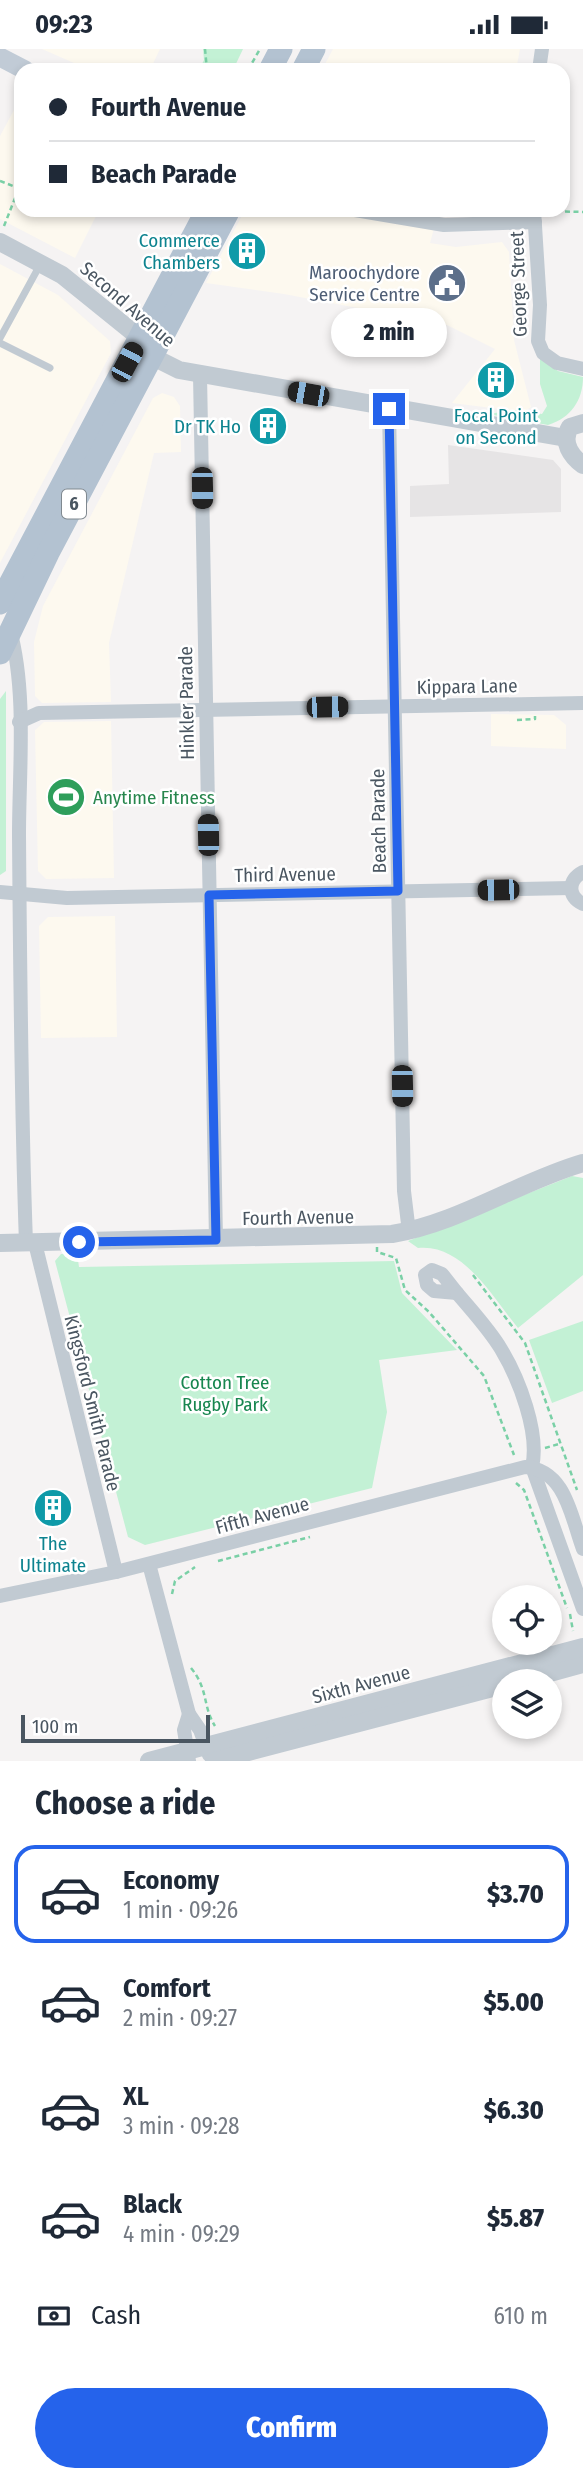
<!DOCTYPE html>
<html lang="en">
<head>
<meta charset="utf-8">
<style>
  :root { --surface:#fff; --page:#f2f2f3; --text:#1f2937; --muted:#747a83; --line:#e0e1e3; --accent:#2563eb }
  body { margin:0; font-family:"Fira Sans Condensed",sans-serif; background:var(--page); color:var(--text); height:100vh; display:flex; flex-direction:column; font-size:26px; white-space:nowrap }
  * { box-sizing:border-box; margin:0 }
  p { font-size:23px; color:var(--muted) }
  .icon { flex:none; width:38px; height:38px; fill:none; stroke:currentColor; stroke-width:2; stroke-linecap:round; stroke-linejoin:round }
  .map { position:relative; height:1712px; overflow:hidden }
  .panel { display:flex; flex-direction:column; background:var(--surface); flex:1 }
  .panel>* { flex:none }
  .banner { position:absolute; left:14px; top:14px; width:556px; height:154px; border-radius:21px; box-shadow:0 4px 10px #0003; display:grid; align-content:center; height:154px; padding:0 35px; background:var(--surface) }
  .tools { position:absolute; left:492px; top:1536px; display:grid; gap:14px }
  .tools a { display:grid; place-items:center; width:70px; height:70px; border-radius:50%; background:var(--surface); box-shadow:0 4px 10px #0003; font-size:35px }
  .scale { position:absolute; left:21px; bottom:18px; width:189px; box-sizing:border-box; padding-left:7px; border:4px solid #4a5661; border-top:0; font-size:19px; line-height:24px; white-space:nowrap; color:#4a5661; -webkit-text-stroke:5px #fff; paint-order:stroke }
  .end { position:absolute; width:32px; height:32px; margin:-16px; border:9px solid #2563eb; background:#fff; box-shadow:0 0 0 4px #fff }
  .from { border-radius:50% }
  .bubble { position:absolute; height:49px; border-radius:24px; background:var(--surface); box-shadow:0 4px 10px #0003; font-size:23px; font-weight:800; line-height:49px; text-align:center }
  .car { position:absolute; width:21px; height:42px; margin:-21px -10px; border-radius:9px; box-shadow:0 0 5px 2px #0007; background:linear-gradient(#222 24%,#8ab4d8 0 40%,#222 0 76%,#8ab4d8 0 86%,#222 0) }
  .banner b { display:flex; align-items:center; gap:24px; height:66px; font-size:26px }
  .banner b+b { border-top:2px solid var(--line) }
  .banner i { width:18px; height:18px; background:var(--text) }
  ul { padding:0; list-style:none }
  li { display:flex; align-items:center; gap:21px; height:98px; margin:0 14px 10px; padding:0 21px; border:4px solid transparent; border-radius:21px }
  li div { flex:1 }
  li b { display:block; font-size:26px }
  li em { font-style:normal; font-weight:800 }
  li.selected { border-color:var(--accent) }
  li>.icon { width:63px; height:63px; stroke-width:1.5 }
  h2 { padding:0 35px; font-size:32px; line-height:84px }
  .pay { display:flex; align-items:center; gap:18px; height:77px; padding:0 35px; font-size:26px }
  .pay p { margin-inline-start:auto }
  .button { display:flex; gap:14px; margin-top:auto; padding:14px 35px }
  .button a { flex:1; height:80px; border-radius:42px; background:var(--accent); color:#fff; font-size:28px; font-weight:800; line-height:80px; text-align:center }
  .status { display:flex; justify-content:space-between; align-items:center; height:49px; padding:0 35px; background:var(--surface); direction:ltr }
  .status svg { height:19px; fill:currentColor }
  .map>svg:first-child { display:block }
  .commercial { fill:#fdf9ef }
  .education { fill:#e6e4e5 }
  .green { fill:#c3f1d5 }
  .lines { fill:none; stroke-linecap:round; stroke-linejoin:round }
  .path { stroke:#7ad0a6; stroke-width:2.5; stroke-dasharray:5 3.5; stroke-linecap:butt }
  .service { stroke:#c1cad2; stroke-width:7 }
  .minor { stroke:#c1cad2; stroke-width:14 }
  .tertiary { stroke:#c1cad2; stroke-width:18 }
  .secondary { stroke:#c1cbd6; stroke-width:19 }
  .primary { stroke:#b3c2d1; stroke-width:23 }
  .route { stroke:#2563eb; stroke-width:9 }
  .labels { text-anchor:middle; stroke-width:5; stroke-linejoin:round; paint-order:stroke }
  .shield { fill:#fff; stroke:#808990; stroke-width:2 }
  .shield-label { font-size:18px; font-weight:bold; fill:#4a5661 }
  .culture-label { font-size:19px; fill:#0d838f; stroke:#fff; text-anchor:end }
  .service-label { font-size:19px; fill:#4e5e75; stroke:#fff; text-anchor:end }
  .street-label { font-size:19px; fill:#4a5661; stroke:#fff }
  .leisure-label { font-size:19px; fill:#27864d; stroke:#fff; text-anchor:start }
  .park-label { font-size:19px; fill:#17864f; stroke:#fff }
</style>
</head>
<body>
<div class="status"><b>09:23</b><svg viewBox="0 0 49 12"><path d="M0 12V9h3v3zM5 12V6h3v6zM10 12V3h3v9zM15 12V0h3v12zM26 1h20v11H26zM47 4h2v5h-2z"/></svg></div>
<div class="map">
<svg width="583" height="1712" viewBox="0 0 583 1712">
  <rect width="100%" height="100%" fill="#f5f3f3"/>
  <g class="commercial">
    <path d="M42 0H160L150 21H90Z"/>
    <path d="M333 0H520L516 21H322Z"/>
    <path d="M21 48V161H99L75 209 0 170V87Z"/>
    <path d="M245 161H439L430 194 456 198 502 193 509 203 514 291 531 358 524 363 452 354 495 300 447 276 284 245 206 234Z"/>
    <path d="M0 215 58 246 110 292 111 304 0 514Z"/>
    <path d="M162 344 174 348 180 357 181 403 154 404 109 594 111 653 42 654 35 647 34 593 43 557 153 349Z"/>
    <path d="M491 665 554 666 566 676V700L491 697Z"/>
    <path d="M111 672 114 829 46 830 38 822 35 681 44 673Z"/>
    <path d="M115 867 117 988 41 989 39 877 48 868Z"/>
  </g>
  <path class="education" d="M448 396 553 411 561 420V463L410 468V437L449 435Z"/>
  <g class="green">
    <path d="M203 0H243L233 21H199L204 11Z"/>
    <path d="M540 309 558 322 583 328C583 351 571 369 548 376L488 365 516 361 542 365 547 357 540 335Z"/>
    <path d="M6 642V822L0 826V650Z"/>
    <path d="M572 1127 583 1129V1226L518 1279C493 1249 463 1194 418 1199L408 1192Z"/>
    <path d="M77 1204 79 1218 394 1212 402 1244 457 1301 379 1311 387 1363 372 1439 145 1496 128 1488 55 1212 61 1205Z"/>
    <path d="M583 1272V1342L552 1354 529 1291Z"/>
  </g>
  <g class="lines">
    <g class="path">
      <path d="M205 0 207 21"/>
      <path d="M248 21 260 0"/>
      <path d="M0 132 21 140"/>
      <path d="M548 162 583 163"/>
      <path d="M4 177 21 134"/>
      <path d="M517 671 535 670V667"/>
      <path d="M377 1198V1203L396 1209 405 1241 429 1263 484 1327 514 1406"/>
      <path d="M473 1226 525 1294 577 1441"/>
      <path d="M545 1399 559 1395"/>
      <path d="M516 1434 524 1441 567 1559"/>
      <path d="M218 1512 310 1488"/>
      <path d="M172 1545 175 1532 195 1518"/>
      <path d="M570 1565 573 1582"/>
      <path d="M191 1619C209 1641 202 1656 215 1677"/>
    </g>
    <g class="service">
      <path d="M0 289 41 214"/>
      <path d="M0 294 50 319"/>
    </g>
    <g class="minor">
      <path d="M539 21 542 0"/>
      <path d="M355 161 444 176 535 173"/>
      <path d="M534 161 540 256 538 292 543 304 557 314 583 320"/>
      <path d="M200 326 216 1191"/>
      <path d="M389 360 404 1142 409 1183"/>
      <path d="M10 581C27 643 19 721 19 786 20 922 21 1058 26 1194"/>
      <path d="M19 673 39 664 583 654"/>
      <path d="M583 823C568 831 567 847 583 855"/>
      <path d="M0 843 67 849 571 839"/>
      <path d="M35 1194 116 1523"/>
      <path d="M432 1221 442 1225 457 1244 434 1242 427 1236 425 1226Z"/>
      <path d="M457 1244C472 1262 489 1280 501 1300 519 1330 540 1384 532 1418"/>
      <path d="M532 1418 583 1560"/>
      <path d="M149 1515 189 1665 200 1681 209 1706"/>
      <path d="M0 1547 116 1523 525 1418C566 1421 571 1468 583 1500"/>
      <path d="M189 1665 184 1681 189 1712"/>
    </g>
    <g class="tertiary">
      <path d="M0 193 62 226 140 289 153 308 179 321 566 389"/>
      <path d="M583 374 570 378C561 393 571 407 583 416"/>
      <path d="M0 1194 392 1185C459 1174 518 1133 583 1114"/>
      <path d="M517 1633 583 1615"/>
      <path d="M149 1712 583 1598"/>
      <path d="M214 1712 504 1636"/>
    </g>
    <path class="secondary" d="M0 8 25 21"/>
    <g class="primary">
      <path d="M270 21 281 0"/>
      <path d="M303 21 314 0"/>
      <path d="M0 554 207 161"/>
      <path d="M0 604 48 504 229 161"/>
    </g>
  </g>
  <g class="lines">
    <path class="route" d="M79 1193 216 1191 209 846 398 842 389 360"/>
  </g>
  <defs>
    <g id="building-disc" transform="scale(2.0125)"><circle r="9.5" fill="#0f9aa8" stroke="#fff"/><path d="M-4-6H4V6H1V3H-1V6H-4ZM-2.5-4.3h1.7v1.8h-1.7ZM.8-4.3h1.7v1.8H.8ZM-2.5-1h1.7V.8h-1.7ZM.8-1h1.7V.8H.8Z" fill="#fff"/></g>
    <g id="civic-disc" transform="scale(2.0125)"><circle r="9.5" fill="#5c6f8a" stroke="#fff"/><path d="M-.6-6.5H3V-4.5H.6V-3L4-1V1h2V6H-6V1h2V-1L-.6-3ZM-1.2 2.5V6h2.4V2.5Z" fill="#fff"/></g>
    <g id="stadium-disc" transform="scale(2.0125)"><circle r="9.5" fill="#2e9e5b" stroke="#fff"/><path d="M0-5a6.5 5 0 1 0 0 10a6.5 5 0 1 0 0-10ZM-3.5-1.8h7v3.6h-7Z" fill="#fff"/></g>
  </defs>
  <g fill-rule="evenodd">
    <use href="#building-disc" x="247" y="202"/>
    <use href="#civic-disc" x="447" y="234"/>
    <use href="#building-disc" x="496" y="331"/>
    <use href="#building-disc" x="268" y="377"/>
    <use href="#stadium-disc" x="66" y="748"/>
    <use href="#building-disc" x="53" y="1459"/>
  </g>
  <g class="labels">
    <rect class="shield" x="62" y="440.5" width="24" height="29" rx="5"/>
    <g class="shield-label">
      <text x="74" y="461">6</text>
    </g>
    <g class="culture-label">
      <text x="220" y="198">Commerce<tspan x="220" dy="22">Chambers</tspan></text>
      <text x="496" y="373" text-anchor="middle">Focal Point<tspan x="496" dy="22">on Second</tspan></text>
      <text x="241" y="384">Dr TK Ho</text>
      <text x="53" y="1501" text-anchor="middle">The<tspan x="53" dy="22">Ultimate</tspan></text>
    </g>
    <g class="service-label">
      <text x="420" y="230">Maroochydore<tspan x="420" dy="22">Service Centre</tspan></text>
    </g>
    <g class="street-label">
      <text transform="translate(518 235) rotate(-92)" y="7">George Street</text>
      <text transform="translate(128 255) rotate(41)" y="7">Second Avenue</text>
      <text transform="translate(467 637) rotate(-1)" y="7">Kippara Lane</text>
      <text transform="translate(186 654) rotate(-91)" y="7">Hinkler Parade</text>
      <text transform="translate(378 772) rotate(-91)" y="7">Beach Parade</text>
      <text transform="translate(285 825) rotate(-1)" y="7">Third Avenue</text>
      <text transform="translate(298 1168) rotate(-1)" y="7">Fourth Avenue</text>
      <text transform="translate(93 1354) rotate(76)" y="7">Kingsford Smith Parade</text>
      <text transform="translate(262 1466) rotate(-15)" y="7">Fifth Avenue</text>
      <text transform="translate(361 1635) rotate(-15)" y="7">Sixth Avenue</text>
    </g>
    <g class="leisure-label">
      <text x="93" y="755">Anytime Fitness</text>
    </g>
    <g class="park-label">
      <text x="225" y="1340">Cotton Tree<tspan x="225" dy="22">Rugby Park</tspan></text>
    </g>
  </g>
</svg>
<div class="tools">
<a><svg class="icon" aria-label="locate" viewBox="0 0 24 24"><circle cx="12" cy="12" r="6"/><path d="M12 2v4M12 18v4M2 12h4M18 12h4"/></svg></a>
<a><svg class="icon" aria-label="layers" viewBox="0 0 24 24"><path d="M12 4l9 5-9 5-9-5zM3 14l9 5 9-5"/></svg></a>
</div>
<div class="scale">100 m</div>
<i class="end from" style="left:79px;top:1193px"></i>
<i class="end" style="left:389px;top:360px"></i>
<div class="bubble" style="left:331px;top:259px;width:116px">2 min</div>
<i class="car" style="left:127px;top:313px;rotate:28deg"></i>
<i class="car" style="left:308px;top:345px;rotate:280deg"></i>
<i class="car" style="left:202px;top:439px;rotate:179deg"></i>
<i class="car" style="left:327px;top:658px;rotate:89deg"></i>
<i class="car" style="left:208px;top:786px;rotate:359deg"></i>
<i class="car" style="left:498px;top:841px;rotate:269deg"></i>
<i class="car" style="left:402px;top:1037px;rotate:179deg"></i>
<div class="banner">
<b><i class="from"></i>Fourth Avenue</b>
<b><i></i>Beach Parade</b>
</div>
</div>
<section class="panel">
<h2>Choose a ride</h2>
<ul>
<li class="selected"><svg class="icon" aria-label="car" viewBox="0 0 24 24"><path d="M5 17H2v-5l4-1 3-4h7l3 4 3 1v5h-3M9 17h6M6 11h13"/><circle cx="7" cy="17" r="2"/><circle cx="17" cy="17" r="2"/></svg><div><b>Economy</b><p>1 min · 09:26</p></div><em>$3.70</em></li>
<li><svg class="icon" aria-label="car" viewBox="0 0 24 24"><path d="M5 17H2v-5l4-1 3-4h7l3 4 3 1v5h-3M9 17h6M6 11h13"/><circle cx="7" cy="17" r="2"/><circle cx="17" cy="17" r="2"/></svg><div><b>Comfort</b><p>2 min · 09:27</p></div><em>$5.00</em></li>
<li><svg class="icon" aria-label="car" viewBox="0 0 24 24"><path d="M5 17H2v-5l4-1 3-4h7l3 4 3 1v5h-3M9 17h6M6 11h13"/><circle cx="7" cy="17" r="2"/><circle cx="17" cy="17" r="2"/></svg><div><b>XL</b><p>3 min · 09:28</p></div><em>$6.30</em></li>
<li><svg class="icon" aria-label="car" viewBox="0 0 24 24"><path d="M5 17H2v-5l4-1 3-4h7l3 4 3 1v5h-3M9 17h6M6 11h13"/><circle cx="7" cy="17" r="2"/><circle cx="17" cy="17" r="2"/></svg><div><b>Black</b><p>4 min · 09:29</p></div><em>$5.87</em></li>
</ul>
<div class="pay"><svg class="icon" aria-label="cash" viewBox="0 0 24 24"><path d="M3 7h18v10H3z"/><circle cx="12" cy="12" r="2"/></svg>Cash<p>610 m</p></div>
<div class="button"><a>Confirm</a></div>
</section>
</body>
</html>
